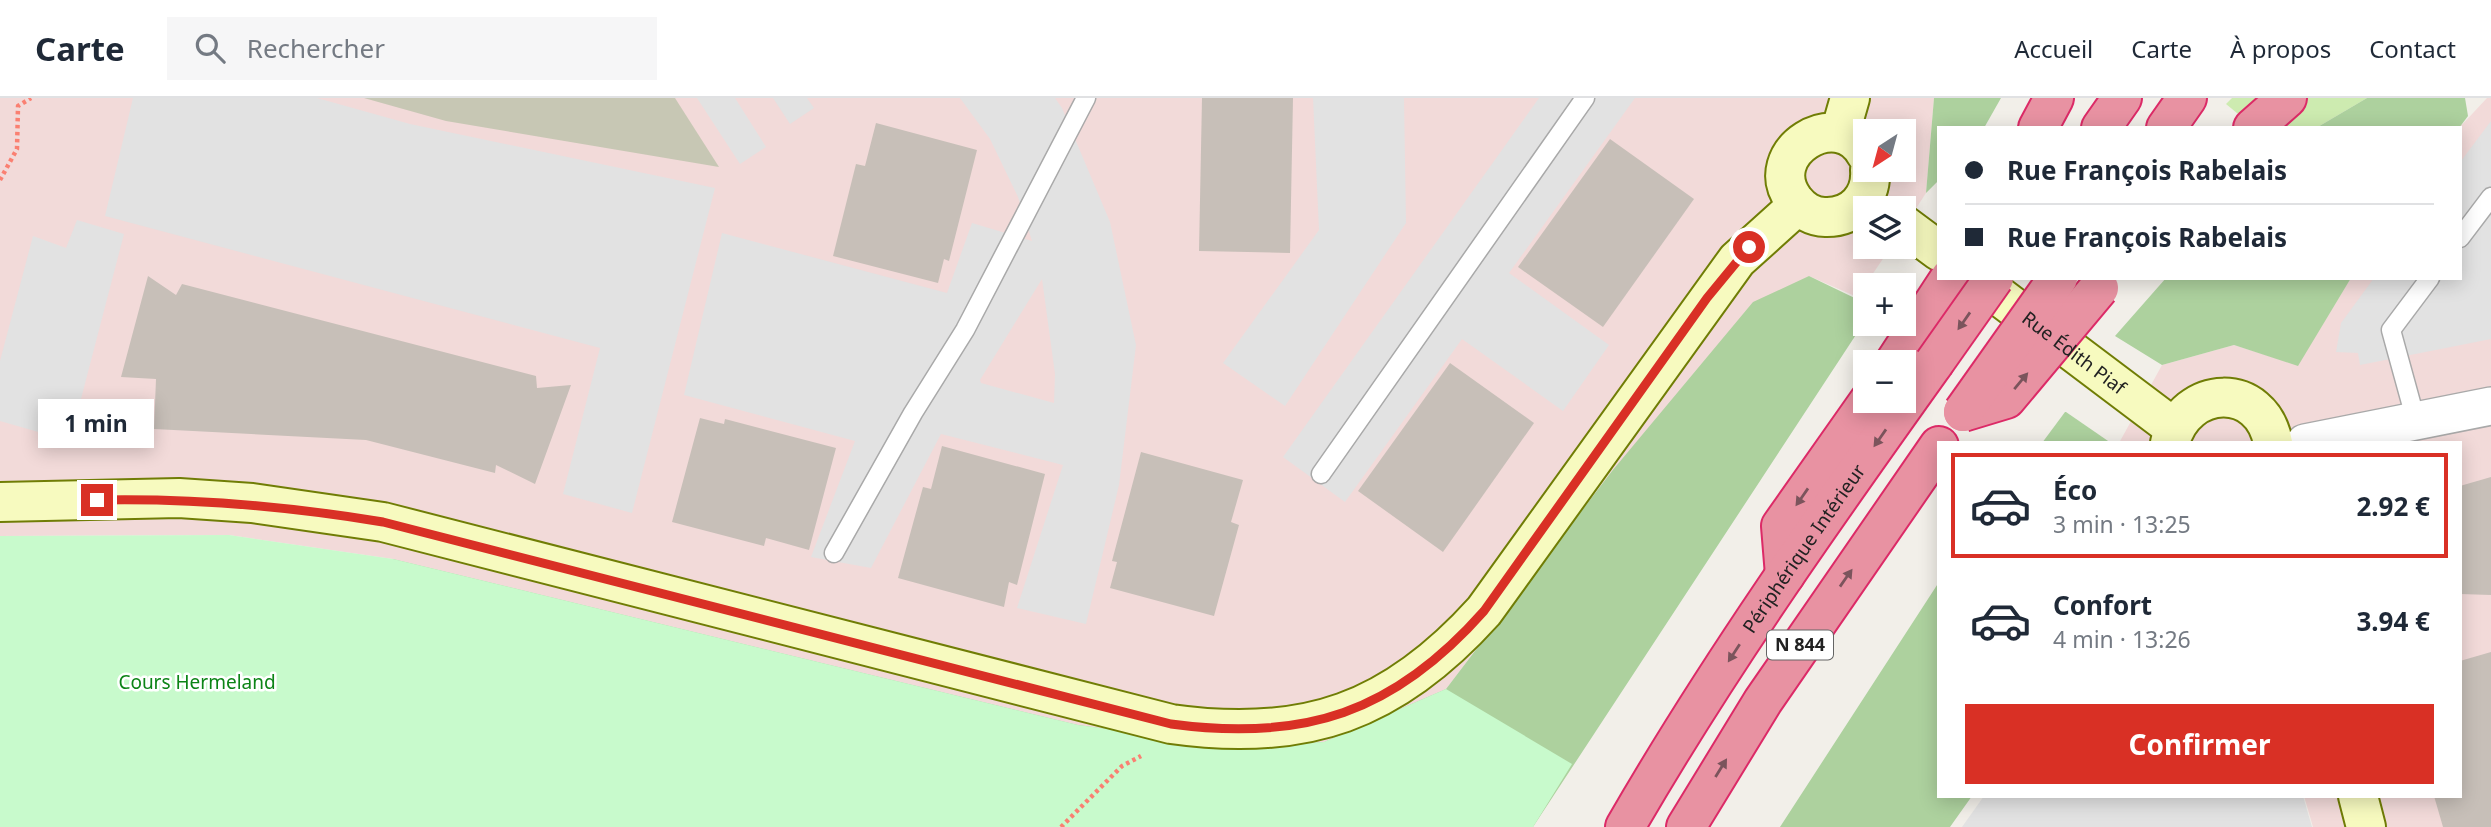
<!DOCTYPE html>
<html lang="fr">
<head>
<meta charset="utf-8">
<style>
  :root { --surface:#fff; --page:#f6f6f7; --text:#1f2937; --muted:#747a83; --line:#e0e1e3; --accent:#d93025 }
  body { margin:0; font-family:"Noto Sans",sans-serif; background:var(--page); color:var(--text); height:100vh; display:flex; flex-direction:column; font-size:26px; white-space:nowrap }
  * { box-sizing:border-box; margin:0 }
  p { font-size:23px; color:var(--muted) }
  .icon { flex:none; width:38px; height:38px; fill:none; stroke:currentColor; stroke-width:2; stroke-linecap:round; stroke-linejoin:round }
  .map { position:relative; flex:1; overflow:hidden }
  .details { position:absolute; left:1937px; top:343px; width:525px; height:357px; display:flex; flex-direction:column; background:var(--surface); border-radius:0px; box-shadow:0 4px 18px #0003 }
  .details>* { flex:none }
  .top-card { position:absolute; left:1937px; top:28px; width:525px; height:154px; border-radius:0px; box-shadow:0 4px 18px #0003; display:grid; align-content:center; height:154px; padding:0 28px; background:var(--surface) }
  .needle { width:46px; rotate:216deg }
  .buttons { position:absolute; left:1853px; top:21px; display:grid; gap:14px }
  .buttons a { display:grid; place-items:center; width:63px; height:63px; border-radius:0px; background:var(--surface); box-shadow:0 4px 18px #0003; font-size:35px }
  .end { position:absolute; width:32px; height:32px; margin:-16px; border:9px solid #d93025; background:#fff; box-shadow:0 0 0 4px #fff }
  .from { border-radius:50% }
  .bubble { position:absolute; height:49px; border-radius:0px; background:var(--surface); box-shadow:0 4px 18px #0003; font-size:23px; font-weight:700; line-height:49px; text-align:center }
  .top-card b { display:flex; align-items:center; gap:24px; height:66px; font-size:26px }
  .top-card b+b { border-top:2px solid var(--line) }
  .top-card i { width:18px; height:18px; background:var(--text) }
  ul { padding:12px 0 0; list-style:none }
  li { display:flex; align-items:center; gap:21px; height:105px; margin:0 14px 10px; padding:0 14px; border:4px solid transparent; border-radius:0px }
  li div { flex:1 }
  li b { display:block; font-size:26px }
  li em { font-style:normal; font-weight:700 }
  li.selected { border-color:var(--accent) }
  li>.icon { width:63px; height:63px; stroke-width:1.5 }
  .primary-button { display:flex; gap:14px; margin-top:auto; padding:14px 28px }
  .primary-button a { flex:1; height:80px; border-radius:0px; background:var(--accent); color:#fff; font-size:28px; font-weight:700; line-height:80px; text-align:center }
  header { display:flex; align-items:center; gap:42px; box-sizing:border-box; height:98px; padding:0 35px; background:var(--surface); border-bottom:2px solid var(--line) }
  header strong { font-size:33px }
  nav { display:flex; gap:38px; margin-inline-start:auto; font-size:24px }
  .search { width:490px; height:63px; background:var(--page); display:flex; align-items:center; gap:18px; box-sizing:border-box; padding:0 24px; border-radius:0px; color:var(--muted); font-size:26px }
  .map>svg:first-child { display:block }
  .commercial { fill:#f2dad9; fill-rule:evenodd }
  .construction { fill:#c7c7b4 }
  .grass { fill:#cdebb0 }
  .forest { fill:#add19e }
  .park { fill:#c8facc }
  .parking { fill:#e2e2e2; fill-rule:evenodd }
  .building { fill:#c7bfb8 }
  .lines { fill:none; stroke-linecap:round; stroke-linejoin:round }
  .lane-casing { stroke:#a9a9a9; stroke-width:21 }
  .street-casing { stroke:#a9a9a9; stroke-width:40 }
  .secondary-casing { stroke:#707d05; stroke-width:42 }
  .highway-casing { stroke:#dc2a67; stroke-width:42 }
  .path { stroke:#fa8072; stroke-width:4.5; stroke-dasharray:3.5 3.5; stroke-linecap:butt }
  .lane { stroke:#fff; stroke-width:18 }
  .street { stroke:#fff; stroke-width:37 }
  .secondary { stroke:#f7fabf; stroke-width:38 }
  .highway { stroke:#e892a2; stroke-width:38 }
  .highway-bridge-casing { stroke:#dc2a67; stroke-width:42; stroke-linecap:butt }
  .highway-bridge { stroke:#e892a2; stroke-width:38 }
  .oneway { fill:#7b545c }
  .route { stroke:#d93025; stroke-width:9 }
  .labels { text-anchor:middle; stroke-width:5; stroke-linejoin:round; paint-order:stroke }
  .shield { fill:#fff; stroke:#646464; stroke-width:2 }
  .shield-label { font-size:18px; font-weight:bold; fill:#222 }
  .street-label { font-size:19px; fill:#222; stroke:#fff }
  .park-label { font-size:19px; fill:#0c8416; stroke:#fff }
</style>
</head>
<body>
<header>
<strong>Carte</strong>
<div class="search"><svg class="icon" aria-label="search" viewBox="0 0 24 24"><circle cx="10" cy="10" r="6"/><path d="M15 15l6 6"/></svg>Rechercher</div>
<nav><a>Accueil</a><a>Carte</a><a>À propos</a><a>Contact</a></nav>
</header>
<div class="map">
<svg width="2491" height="729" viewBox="0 0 2491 729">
  <rect width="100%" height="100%" fill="#f2efe9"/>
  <g class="commercial">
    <path d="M0 0H1934L1926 95 1904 129V110H1866V149H1891L1857 199 1809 178 1612 373 1446 591 1324 644 1241 649 1078 627 393 461 229 437 0 438ZM1866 33H1904V72H1866Z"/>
    <path d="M2487 0H2491V729H2313L2304 698H2460V345H2119L2162 267 2234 247 2298 267 2351 180H2460L2459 30Z"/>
  </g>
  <path class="construction" d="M364 0H675L719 69 446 23Z"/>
  <path class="grass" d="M2232 0H2367L2316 30H2255L2226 6Z"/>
  <g class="forest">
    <path d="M1934 0H2001L1984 30H1939V82L1926 95Z"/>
    <path d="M2367 0H2465L2468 18 2459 30H2316Z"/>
    <path d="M1809 178 1865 205V223L1533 729H31L393 461 1078 627 1241 649 1324 644 1446 591 1612 373 1753 204Z"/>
    <path d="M2166 180H2351L2298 268 2234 247 2162 267 2115 238Z"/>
    <path d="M2065 314H2066L2111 345H2042Z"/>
    <path d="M1939 484V698H1972L1950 729H1780Z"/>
  </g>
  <path class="park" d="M229 437 393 461 1078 627 1241 649 1324 644 1446 591 1572 666 1533 729H0V438Z"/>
  <g class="parking">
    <path d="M133 0H317L410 26 715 90 632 415 563 396 600 250 105 118Z"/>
    <path d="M697 0H735L766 49 740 66Z"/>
    <path d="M773 0H807L814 10 790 26Z"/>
    <path d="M960 0H1055L1062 10 1110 124 1136 247 1119 387 1086 526 1017 510 1063 367 941 336 871 470 811 459 855 343 684 297 722 135 947 195 972 125 1032 143 1018 99 990 41ZM1042 181 1055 276 1054 305 981 285 980 282Z"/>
    <path d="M1313 0H1404L1406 125 1285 308 1223 265 1319 132Z"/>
    <path d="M1539 0H1635L1509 175 1609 247 1563 313 1462 241 1345 404 1283 359Z"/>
    <path d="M2491 23V241L2360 267 2358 255 2336 254 2341 225 2374 180H2460L2461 63Z"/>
    <path d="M77 122 124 136 70 343 0 323V263L33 138 66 150Z"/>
    <path d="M1984 698H2303L2312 729H1962Z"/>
  </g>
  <g class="building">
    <path d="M1202 0H1293L1290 155 1199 153Z"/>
    <path d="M876 25 977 52 949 163 944 161 938 185 833 158 856 66 865 68Z"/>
    <path d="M1610 41 1694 101 1603 229 1518 169Z"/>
    <path d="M148 178 176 197 182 186 536 278 537 290 571 287 535 386 496 367 495 375 366 342 154 331 156 281 121 279Z"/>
    <path d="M1450 265 1534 325 1443 454 1358 393Z"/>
    <path d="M700 320 724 326 725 321 836 350 809 452 766 440 764 448 672 424Z"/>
    <path d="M942 348 1045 376 1017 487 1009 484 1004 509 898 480 923 389 931 391Z"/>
    <path d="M1141 354 1243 382 1231 424 1239 427 1214 518 1110 490 1117 464 1112 463Z"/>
    <path d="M2491 379V497L2460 496V388Z"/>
    <path d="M2491 554V729H2443L2434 698H2460V563Z"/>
  </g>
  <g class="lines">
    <g class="lane-casing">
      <g id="lane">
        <path d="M2460 140 2491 99"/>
        <path d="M2416 323 2391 232 2430 180"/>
        <path d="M1321 376 1585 0"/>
        <path d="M834 455 913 315 965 232 1086 0"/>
      </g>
    </g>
    <g class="street-casing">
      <path id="street" d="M2305 345 2491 308"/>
    </g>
    <g class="secondary-casing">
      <g id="secondary">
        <path d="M1840 35 1850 0"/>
        <path d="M1866 56C1838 5 1759 55 1794 102 1801 112 1813 119 1825 119 1853 120 1872 99 1870 72"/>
        <path d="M1904 127 1939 153"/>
        <path id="s1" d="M1975 180 2174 330"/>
        <path d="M2170 345C2185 286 2262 283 2273 345"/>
        <path d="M0 404 179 400 252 405 383 424 1171 626C1305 645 1393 614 1484 513L1737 162 1798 107"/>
        <path d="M2358 698 2366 729"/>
      </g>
    </g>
    <g class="highway-casing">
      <g id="highway">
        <path d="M2038 30 2054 0"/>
        <path d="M2101 30 2122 0"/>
        <path d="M2166 30 2187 0"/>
        <path d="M2253 30 2287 0"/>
        <path d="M1895 264 1950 180"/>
        <path d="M1785 477 1781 428 1869 303"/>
        <path id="s2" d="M1625 729C1718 568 1826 416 1934 265"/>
        <path d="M1686 729 1763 603 1939 348"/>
      </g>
    </g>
    <g class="path">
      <path d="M0 82 17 51 18 8 31 0"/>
      <path d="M1061 729 1122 668 1141 658"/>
    </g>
    <use href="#lane" class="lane"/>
    <use href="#street" class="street"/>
    <use href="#secondary" class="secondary"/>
    <use href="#highway" class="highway"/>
    <g class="highway-bridge-casing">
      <g id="highway-bridge">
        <path d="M1934 265 1994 180"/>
        <path d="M1963 314 2006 301 2099 190"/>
        <path d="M1963 314 2058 180"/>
      </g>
    </g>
    <use href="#highway-bridge" class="highway-bridge"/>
  </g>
  <defs><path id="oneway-solid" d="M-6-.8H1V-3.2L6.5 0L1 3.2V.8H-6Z" transform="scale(1.75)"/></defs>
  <g class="oneway">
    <use href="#oneway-solid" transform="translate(1964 223) rotate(125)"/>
    <use href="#oneway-solid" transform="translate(2021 283) rotate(-50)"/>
    <use href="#oneway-solid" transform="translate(1880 340) rotate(125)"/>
    <use href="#oneway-solid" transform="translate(1802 399) rotate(125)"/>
    <use href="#oneway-solid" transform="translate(1846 480) rotate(-55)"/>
    <use href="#oneway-solid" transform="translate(1734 555) rotate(123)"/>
    <use href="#oneway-solid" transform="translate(1721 670) rotate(-58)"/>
  </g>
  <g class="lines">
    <path class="route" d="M97 402C195 400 287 408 383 424L1171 626C1304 644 1394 615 1484 513L1707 200 1749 149"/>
  </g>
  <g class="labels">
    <rect class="shield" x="1767" y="532.5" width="66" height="29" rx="5"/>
    <g class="shield-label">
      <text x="1800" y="553">N 844</text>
    </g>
    <g class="street-label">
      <text dy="7" stroke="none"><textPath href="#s1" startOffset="124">Rue Édith Piaf</textPath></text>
      <text dy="7" stroke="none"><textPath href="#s2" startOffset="331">Périphérique Intérieur</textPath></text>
    </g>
    <g class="park-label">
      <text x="197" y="591">Cours Hermeland</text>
    </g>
  </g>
</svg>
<div class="buttons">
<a><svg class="needle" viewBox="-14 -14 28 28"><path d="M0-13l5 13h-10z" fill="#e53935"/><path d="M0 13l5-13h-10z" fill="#747a83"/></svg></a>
<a><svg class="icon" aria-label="layers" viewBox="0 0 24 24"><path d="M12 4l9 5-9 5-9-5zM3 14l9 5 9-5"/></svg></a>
<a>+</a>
<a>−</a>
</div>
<i class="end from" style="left:1749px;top:149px"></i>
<i class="end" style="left:97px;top:402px"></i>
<div class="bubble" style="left:38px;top:301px;width:116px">1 min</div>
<div class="top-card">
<b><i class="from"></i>Rue François Rabelais</b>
<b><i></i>Rue François Rabelais</b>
</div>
<section class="details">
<ul>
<li class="selected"><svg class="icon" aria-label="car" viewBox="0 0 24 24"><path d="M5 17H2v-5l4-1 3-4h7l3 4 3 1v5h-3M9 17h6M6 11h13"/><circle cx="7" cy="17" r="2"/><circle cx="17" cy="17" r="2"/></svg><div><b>Éco</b><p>3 min · 13:25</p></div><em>2.92 €</em></li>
<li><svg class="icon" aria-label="car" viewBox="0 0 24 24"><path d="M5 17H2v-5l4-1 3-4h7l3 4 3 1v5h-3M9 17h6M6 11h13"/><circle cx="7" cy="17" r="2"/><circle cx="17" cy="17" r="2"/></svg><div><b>Confort</b><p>4 min · 13:26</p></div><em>3.94 €</em></li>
</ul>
<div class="primary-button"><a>Confirmer</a></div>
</section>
</div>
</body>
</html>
